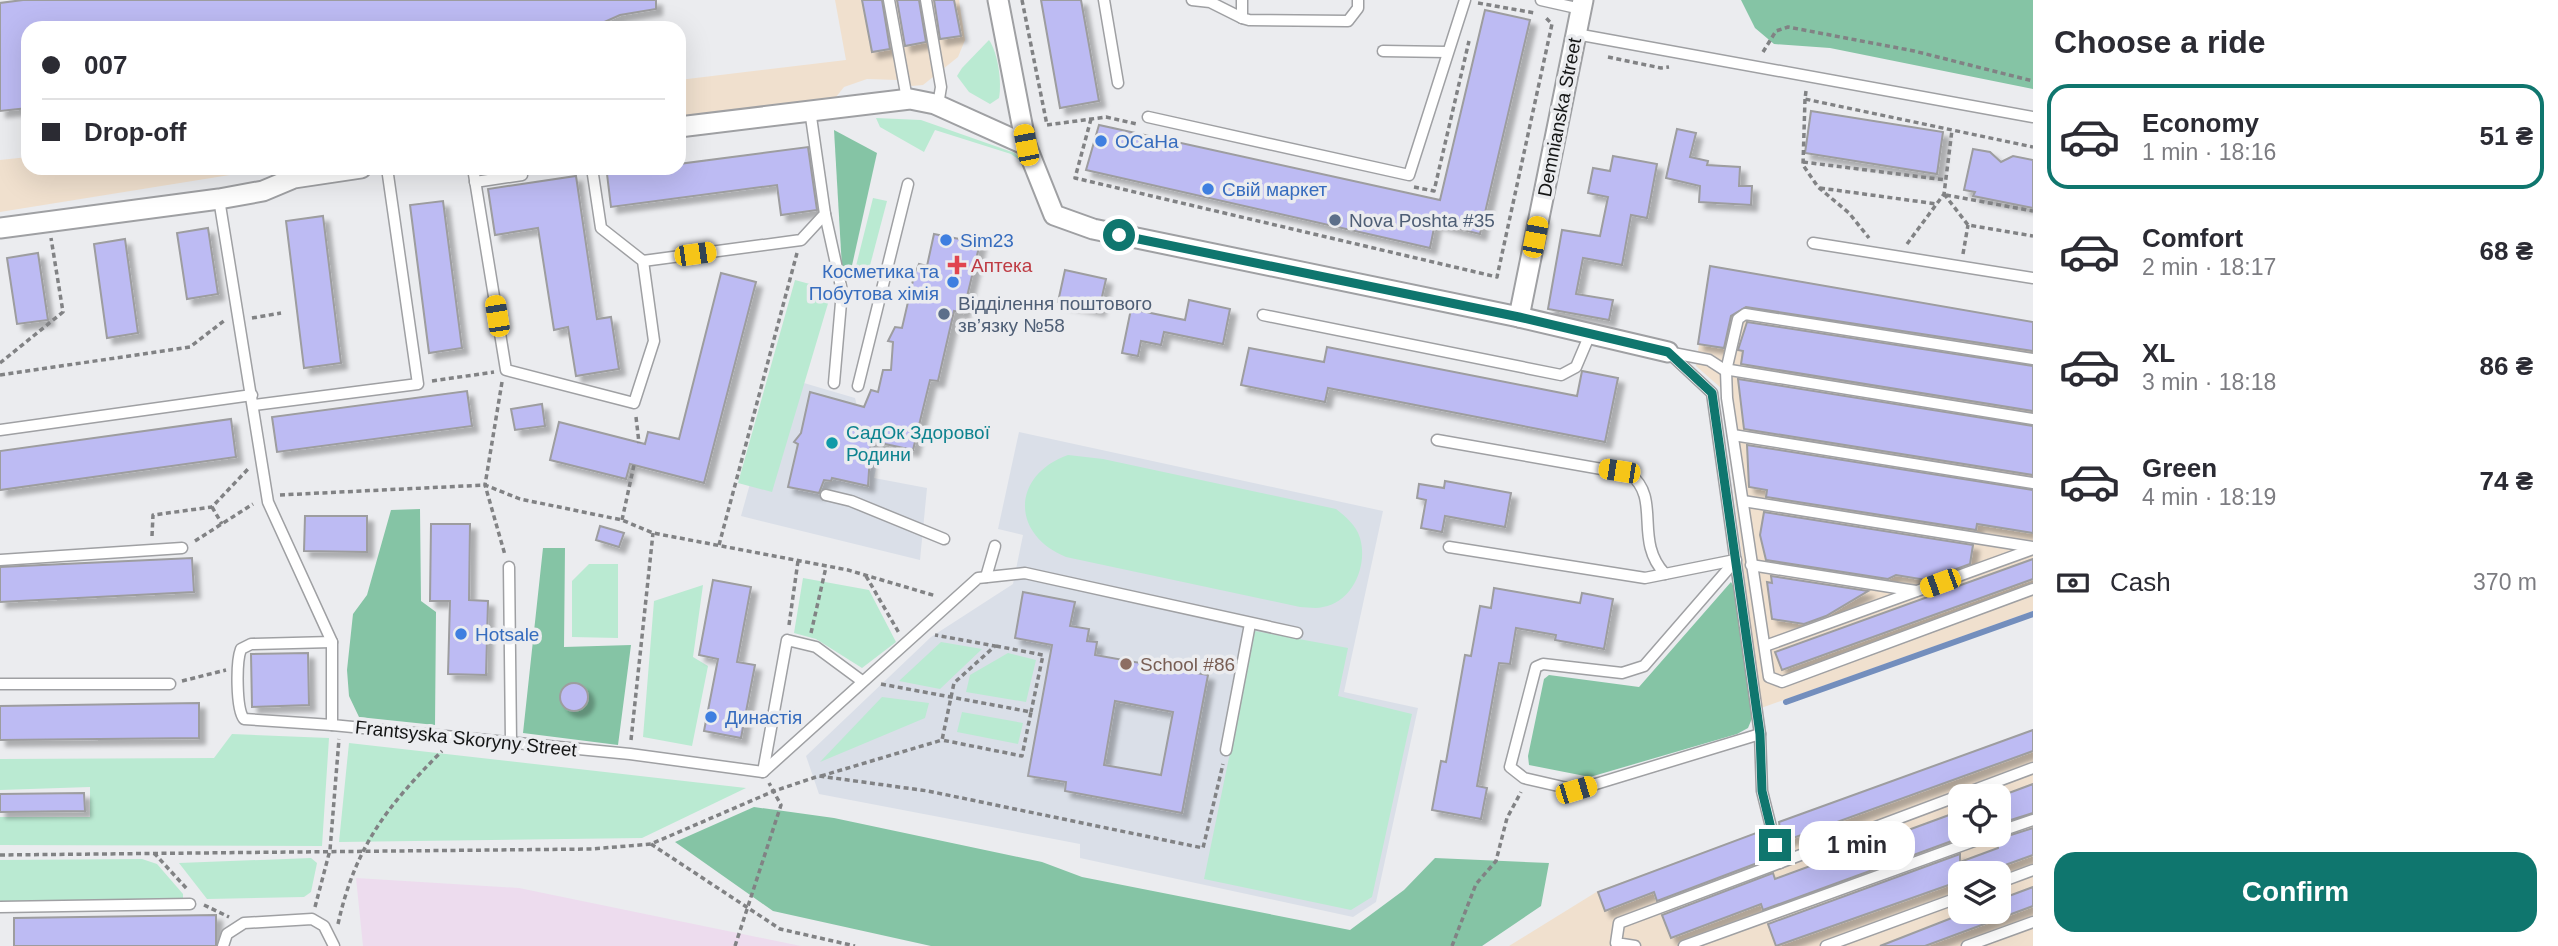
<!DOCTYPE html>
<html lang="en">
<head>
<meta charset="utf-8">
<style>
  :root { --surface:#fff; --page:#f7f7f7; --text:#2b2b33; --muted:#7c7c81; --line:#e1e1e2; --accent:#0f766e }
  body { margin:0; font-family:Helvetica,sans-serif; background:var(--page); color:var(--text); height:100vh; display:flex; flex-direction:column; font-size:26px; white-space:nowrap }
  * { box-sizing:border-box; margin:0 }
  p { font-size:23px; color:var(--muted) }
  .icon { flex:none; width:38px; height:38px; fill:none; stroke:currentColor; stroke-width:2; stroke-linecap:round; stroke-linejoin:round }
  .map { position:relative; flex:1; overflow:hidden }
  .sheet { display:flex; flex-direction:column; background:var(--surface); width:525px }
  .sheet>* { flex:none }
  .hud { position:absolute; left:21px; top:21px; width:665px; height:154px; border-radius:21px; box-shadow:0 7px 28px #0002; display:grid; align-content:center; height:154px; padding:0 21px; background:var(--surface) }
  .fabs { position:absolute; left:1948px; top:784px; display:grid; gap:14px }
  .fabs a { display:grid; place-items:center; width:63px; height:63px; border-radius:14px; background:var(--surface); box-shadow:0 7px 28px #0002; font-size:35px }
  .end { position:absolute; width:32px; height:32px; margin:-16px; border:9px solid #0f766e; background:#fff; box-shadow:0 0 0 4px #fff }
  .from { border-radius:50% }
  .bubble { position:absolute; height:49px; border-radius:21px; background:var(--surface); box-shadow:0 7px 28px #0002; font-size:23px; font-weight:700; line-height:49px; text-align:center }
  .car { position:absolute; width:21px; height:42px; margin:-21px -10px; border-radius:9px; box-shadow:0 0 5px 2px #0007; background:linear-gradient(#f5c518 24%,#345 0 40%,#f5c518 0 76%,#345 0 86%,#f5c518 0) }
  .hud b { display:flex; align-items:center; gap:24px; height:66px; font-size:26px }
  .hud b+b { border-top:2px solid var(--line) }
  .hud i { width:18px; height:18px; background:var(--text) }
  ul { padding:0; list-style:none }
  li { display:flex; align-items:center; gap:21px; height:105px; margin:0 14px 10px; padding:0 7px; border:4px solid transparent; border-radius:21px }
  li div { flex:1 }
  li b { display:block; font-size:26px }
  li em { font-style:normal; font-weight:700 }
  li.active { border-color:var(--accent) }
  li>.icon { width:63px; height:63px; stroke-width:1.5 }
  h2 { padding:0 21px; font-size:32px; line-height:84px }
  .pay { display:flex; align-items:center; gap:18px; height:77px; padding:0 21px; font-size:26px }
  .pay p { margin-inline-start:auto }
  .cta { display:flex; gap:14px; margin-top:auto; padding:14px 21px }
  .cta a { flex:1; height:80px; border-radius:21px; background:var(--accent); color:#fff; font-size:28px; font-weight:700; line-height:80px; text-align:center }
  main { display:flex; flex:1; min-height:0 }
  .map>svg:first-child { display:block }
  .built { fill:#dadfe8 }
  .industrial { fill:#f0e0ce; fill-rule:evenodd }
  .medical { fill:#eddcee }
  .green { fill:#baead2 }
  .forest { fill:#85c4a5 }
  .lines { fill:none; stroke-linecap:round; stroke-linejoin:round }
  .stream { stroke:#738ebd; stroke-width:6 }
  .building { fill:#bdbbf3; stroke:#9d9d9f; stroke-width:2; fill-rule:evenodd; filter:url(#shadow) }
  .lane-casing { stroke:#9fa0a3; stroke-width:13 }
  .street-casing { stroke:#9fa0a3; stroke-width:23 }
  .path { stroke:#818284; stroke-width:3.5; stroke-dasharray:5 3.5; stroke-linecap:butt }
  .lane { stroke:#fff; stroke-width:10 }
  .street { stroke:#fff; stroke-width:19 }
  .route { stroke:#0f766e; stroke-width:9 }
  .shop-dot { fill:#3f7fe0; stroke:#ebecef; stroke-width:2.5 }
  .service-dot { fill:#5c6f8a; stroke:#ebecef; stroke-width:2.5 }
  .health-dot { fill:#e0444e; stroke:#ebecef; stroke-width:2.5 }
  .culture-dot { fill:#0f9aa8; stroke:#ebecef; stroke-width:2.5 }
  .education-dot { fill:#8d6e63; stroke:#ebecef; stroke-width:2.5 }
  .labels { text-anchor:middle; stroke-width:7; stroke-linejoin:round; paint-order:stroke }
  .street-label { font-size:19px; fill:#151616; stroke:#ebecef }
  .shop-label { font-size:19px; fill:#366cbe; stroke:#ebecef; text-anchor:start }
  .service-label { font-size:19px; fill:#4e5e75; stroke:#ebecef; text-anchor:start }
  .health-label { font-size:19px; fill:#be3a42; stroke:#ebecef; text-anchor:start }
  .culture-label { font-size:19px; fill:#0d838f; stroke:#ebecef; text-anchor:start }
  .education-label { font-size:19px; fill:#785e54; stroke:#ebecef; text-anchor:start }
</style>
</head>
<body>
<main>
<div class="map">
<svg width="2033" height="946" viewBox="0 0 2033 946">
  <defs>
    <filter id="shadow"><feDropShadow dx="6" dy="6" stdDeviation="2" flood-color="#0004"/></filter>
  </defs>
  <rect width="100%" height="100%" fill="#ebecef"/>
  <g class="built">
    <path d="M780 376 855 398 866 441 880 449 874 478 927 488 920 560 741 516Z"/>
    <path d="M1019 432 1383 511 1344 692 1418 708 1376 902 1353 917 1080 858V844L819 794 806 756 931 637 1013 584 1023 535 998 529Z"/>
  </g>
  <g class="industrial">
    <path d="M835 0H959L965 40 958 57 923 85 912 86 898 80 867 79 844 87 836 97 679 117V80L846 60Z"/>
    <path d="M28 157V168H273L0 212V160Z"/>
    <path d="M1710 266 2033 322V611L1761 708 1721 388 1696 366Z"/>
    <path d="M2033 730V946H1509L1598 891ZM1960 796H1998V835H1960ZM1960 873H1998V912H1960Z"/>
  </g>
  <path class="medical" d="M356 878 519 888 801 946H363Z"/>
  <g class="green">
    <path d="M989 40C998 53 1002 82 999 98L990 104 969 92 957 76 962 68Z"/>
    <path d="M876 118 921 120 1015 153 1022 162 1011 154 935 130 924 152 880 127Z"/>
    <path d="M873 198 887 201 868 273 855 270Z"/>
    <path d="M795 280 832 290 772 492 738 483Z"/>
    <path d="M1068 455 1103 459 1336 509C1346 517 1356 525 1360 538 1368 565 1353 602 1323 607 1316 609 1307 607 1300 607L1066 557C1010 534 1012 475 1068 455Z"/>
    <path d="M589 564H618V638L572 637V581Z"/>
    <path d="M803 578 869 590 896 642 862 668 816 639 794 633Z"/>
    <path d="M703 585 693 657 708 666 692 746 643 737 654 601Z"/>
    <path d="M1255 631 1348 648 1338 696 1412 714 1372 897 1351 910 1204 879Z"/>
    <path d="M941 642 982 649 940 689 899 681Z"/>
    <path d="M1008 653 1036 660 1026 702 966 692 970 675Z"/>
    <path d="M882 697 929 703 925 718 820 762Z"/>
    <path d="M962 712 1023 723 1018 744 957 732Z"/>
    <path d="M232 734 329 738 322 846 0 845V817H90V787L0 790V759L214 758Z"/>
    <path d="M349 743 746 788 642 838 339 842Z"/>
    <path d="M311 858 317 863 311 892 304 897 207 899 179 863Z"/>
    <path d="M142 859 157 864 183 894V898L0 904V860Z"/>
  </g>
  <g class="forest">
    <path d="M1741 0H2033V89L1830 48 1774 44 1755 28Z"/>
    <path d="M834 130 877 153 851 270 842 268Z"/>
    <path d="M420 509 421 601 436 612 435 725 359 717 349 696 347 670 353 614 367 595 391 510Z"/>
    <path d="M543 548H565L564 647 631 645 618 745 523 733Z"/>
    <path d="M1731 582 1736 591 1753 716 1748 728 1737 734 1590 777 1529 765 1528 756 1544 679 1549 675 1639 687Z"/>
    <path d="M754 807 834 818 1042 862 1082 877 1350 930 1404 890 1435 858 1549 863 1541 906 1482 946H931L773 911 675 842Z"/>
  </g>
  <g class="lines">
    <path class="stream" d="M1786 702 2033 614"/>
  </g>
  <g class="building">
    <path d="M23 0H656V9L620 15 591 28H28V108L0 111V3Z"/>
    <path d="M862 0H882L890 49 872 52Z"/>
    <path d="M897 0H919L926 42 905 46Z"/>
    <path d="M934 0H954L961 36 940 39Z"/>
    <path d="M1041 0H1081L1099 101 1060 108Z"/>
    <path d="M1485 10 1530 20 1480 234 1435 223 1430 248 1086 170 1099 125 1440 200Z"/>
    <path d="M1811 111 1943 132 1937 174 1805 153Z"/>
    <path d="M1677 129 1696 133 1690 157 1708 161 1707 165 1740 167 1739 186H1752L1751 205 1699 202 1700 186 1666 178Z"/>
    <path d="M808 147 817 210 781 215 777 185 611 207 607 174 679 168V164Z"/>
    <path d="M1973 149 1990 152 2001 162 2013 156 2033 160V208L1973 196 1975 192 1964 190Z"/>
    <path d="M1613 156 1657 164 1647 218 1631 215 1622 265 1583 258 1576 294 1613 300 1609 320 1548 309 1562 230 1600 236 1608 197 1588 193 1593 168 1610 171Z"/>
    <path d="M576 176 597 319 611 317 619 369 576 376 568 327 554 330 538 228 495 235 488 189Z"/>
    <path d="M443 201 462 348 429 353 410 205Z"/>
    <path d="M323 216 341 363 304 368 286 221Z"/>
    <path d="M208 228 218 294 187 299 177 233Z"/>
    <path d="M934 234 980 243 963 313 954 311 938 381 930 380 913 450 871 441 868 486 832 478 831 481 824 480 819 493 788 487 798 444 794 442 801 433 810 392 864 407 871 390 878 392 883 370H891L893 342 888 341 895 327 902 328 914 276 919 264 927 266Z"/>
    <path d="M125 239 138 333 107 338 94 244Z"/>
    <path d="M38 253 48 320 17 324 7 258Z"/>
    <path d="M1710 266 2033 322V351L1746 307 1731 316 1724 348 1698 344Z"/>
    <path d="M1065 270 1106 279 1099 310 1058 302Z"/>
    <path d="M721 273 756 282 704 483 630 464 626 479 550 460 559 422 645 444 648 432 679 439Z"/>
    <path d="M1189 300 1230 309 1223 344 1164 332 1161 345 1141 341 1138 356 1122 353 1131 309 1185 320Z"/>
    <path d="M1747 322 2033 366V411L1741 364 1743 351 1738 350Z"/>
    <path d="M1327 347 1577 396 1582 371 1618 378 1605 442 1328 388 1325 402 1241 385 1249 348 1324 362Z"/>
    <path d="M1738 379 2033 426V475L1744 429Z"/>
    <path d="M467 391 472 426 277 452 272 417Z"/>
    <path d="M542 404 545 426 515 430 511 409Z"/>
    <path d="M231 419 236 457 0 490V451Z"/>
    <path d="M1747 445 2033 490V533L1977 524 1976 530 1766 497 1767 490 1749 487Z"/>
    <path d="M1445 481 1511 493 1505 527 1445 516 1442 532 1421 528 1426 500 1417 498 1419 484 1444 488Z"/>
    <path d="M1764 512 1973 545 1970 564 1926 580 1896 575 1888 579 1766 560 1760 535Z"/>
    <path d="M305 516H367V552L304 551Z"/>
    <path d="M431 524H470L469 600 488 601 486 675 448 674 450 601H430Z"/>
    <path d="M600 526 624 533 619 547 596 540Z"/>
    <path d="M192 558 194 592 0 602V567Z"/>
    <path d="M2033 559V579L1782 670 1775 652Z"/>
    <path d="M1771 576 1868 591 1826 616 1804 624 1772 619 1767 582 1772 583Z"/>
    <path d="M713 580 751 587 737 662 755 665 741 738 704 731 718 659 699 655Z"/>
    <path d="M1494 588 1580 603 1582 593 1613 599 1604 649 1555 640 1556 635 1516 628 1510 664 1499 663 1477 786 1487 788 1481 819 1432 810 1441 761 1446 762 1465 655 1471 656 1480 606 1491 608Z"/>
    <path d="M1023 592 1075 602 1070 626 1089 629 1087 641 1097 642 1095 655 1208 675 1182 813 1065 791 1066 782 1028 776 1052 645 1015 638ZM1115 701 1173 712 1161 775 1104 765Z"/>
    <path d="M308 653 309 705 252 707 251 654Z"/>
    <circle cx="574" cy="697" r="14"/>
    <path d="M199 703V738L0 740V706Z"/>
    <path d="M2033 730V751L1782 842 1779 822Z"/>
    <path d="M2033 784V813L1998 824V797Z"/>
    <path d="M84 793 85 811 0 812V794Z"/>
    <path d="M1960 811V838L1763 910 1761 904 1671 938 1662 915 1773 873 1775 879Z"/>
    <path d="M2033 828V855L1983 873H1960V881L1776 946 1768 924 1960 854V862L1998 848V839Z"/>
    <path d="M1764 830 1768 859 1657 901 1654 892 1605 911 1598 892Z"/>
    <path d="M2033 887V906L1925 946H1880L1967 912H1998V900Z"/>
    <path d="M216 915V946H14V918Z"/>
  </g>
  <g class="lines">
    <g class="lane-casing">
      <g id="lane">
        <path d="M889 0 907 99"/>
        <path d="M926 0 941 87 938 105"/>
        <path d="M1104 0 1118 83"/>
        <path d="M1192 0 1210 2 1242 18"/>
        <path d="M1242 0V18L1249 20 1348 21 1358 8V0"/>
        <path d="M1541 0 1581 9"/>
        <path d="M1576 34 2033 117"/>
        <path d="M1383 51 1447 52"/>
        <path d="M1148 117 1409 175 1465 0"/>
        <path d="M473 168 506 370 634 403 654 341 643 261 601 228 592 168"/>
        <path d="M475 182 522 175"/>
        <path d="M219 199 268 502 332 642V725L630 754 763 772 978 578 1025 573 1297 633"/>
        <path d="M825 214 842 291 834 383"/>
        <path d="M1813 243 2033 278"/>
        <path d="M643 261 801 240 825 214 810 110"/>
        <path d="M1263 315 1561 375 1576 367 1590 334"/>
        <path d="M1668 352 1712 393 1760 734 1762 791 1780 863"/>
        <path d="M1668 352 1709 360 1726 371"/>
        <path d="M2033 359 1745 314 1738 319 1726 371 1727 398 1769 677 1782 682 2033 589"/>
        <path d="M1724 369 2033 419"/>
        <path d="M858 386 908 184"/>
        <path d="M254 405 418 384 387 168"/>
        <path d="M0 430 252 395"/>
        <path d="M1733 435 2033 483"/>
        <path d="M1437 440 1630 474C1662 499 1633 540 1665 574"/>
        <path d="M826 495 851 501 944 539"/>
        <path d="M1743 501 2033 547"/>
        <path d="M1449 547 1645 578 1735 560"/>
        <path d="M0 560 182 548"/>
        <path d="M1736 560 1644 666 1622 673 1543 664 1536 667 1510 767 1524 778 1576 790 1760 734"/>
        <path d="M1751 565 1916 591"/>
        <path d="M509 567 511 742"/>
        <path d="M986 577 995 546"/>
        <path d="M1765 646 2033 549"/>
        <path d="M0 684H170"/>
        <path d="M332 725 244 719C236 709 236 662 241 649L251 644 332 642"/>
        <path d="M1226 750 1250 624"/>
        <path d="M763 772 787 640 816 647 862 681"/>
        <path d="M1998 832 2033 820"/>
        <path d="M1998 883 2033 870"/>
        <path d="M0 907 190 904"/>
        <path d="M223 946 227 934 244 923 312 919 324 926 334 946"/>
        <path d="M1635 946 1616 943 1619 923 2033 768"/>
        <path d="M1684 946 1991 835"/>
        <path d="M1826 946 1960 897"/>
        <path d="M1967 946 2033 922"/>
      </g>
    </g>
    <g class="street-casing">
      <g id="street">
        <path d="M998 0 1026 145 1054 215 1093 229 1519 317 1668 352"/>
        <path d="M679 127 910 99 935 104 1026 145"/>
        <path d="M0 228 219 199 263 191 294 178 361 168"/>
        <path d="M1519 317 1583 0"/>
      </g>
    </g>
    <g class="path">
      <path d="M1022 0 1047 125 1106 117 1137 124"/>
      <path d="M1478 3 1535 13"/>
      <path d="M1763 52 1776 31 1788 27 1914 51 2033 81"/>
      <path d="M1608 57 1661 68 1669 67"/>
      <path d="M1806 91 1805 99 2033 147"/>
      <path d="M1805 99 1803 165 1818 187 1849 213 1869 238"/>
      <path d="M1091 119 1075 178 1497 277 1552 24 1545 17"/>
      <path d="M1803 162 1946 180"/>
      <path d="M1414 187 1434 191 1469 41"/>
      <path d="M1820 188 1937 204"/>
      <path d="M1944 194 1968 225 2033 236"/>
      <path d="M1946 195 2033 211"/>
      <path d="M1907 244 1944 194 1952 130"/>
      <path d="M1963 254 1968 225"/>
      <path d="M854 276 870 280"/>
      <path d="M252 318 281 313"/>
      <path d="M0 363 63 312 51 238"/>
      <path d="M0 375 190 347 225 320"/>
      <path d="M432 381 494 372"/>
      <path d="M502 382 485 485 505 555"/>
      <path d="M636 417 639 443"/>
      <path d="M280 495 485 485 520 499 622 520 653 533 848 570 936 596"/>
      <path d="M212 507 222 524"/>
      <path d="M622 520 634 465"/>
      <path d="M152 536 153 515 212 507 248 469"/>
      <path d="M195 541 253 504"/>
      <path d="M719 545 797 253"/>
      <path d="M866 576 899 633"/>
      <path d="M789 625 798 561"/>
      <path d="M811 633 826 567"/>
      <path d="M996 646 1043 655 1031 712"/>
      <path d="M182 681 226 670"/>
      <path d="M881 684 1031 712 1022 756 942 740"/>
      <path d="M631 740 653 533"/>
      <path d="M821 776 942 740 954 683 995 646 935 635"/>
      <path d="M651 844 780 929 855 946"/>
      <path d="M154 853 188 890"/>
      <path d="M0 855 592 849 651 844 774 791 819 776 928 791 1203 848 1223 764"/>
      <path d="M204 905 229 917"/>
      <path d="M315 907 330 850 339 739"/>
      <path d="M338 924C355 847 387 806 442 751"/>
      <path d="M735 946 781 805 769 783"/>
      <path d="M1452 946 1476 884 1496 861 1507 818 1521 792"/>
    </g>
    <use href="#lane" class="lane"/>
    <use href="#street" class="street"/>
  </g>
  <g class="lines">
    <path class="route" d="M1119 235 1519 317 1668 352 1712 393 1760 734 1762 791 1775 845"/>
  </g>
  <g class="shop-dot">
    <circle cx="1101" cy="141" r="7"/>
    <circle cx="1208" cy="189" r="7"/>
    <circle cx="946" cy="240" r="7"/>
    <circle cx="953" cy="282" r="7"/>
    <circle cx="461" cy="634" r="7"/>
    <circle cx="711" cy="717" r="7"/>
  </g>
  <g class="service-dot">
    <circle cx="1335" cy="220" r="7"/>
    <circle cx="944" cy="314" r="7"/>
  </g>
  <path class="health-dot" d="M953.5 254.5h7v7h7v7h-7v7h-7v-7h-7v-7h7z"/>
  <circle class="culture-dot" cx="832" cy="443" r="7"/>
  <circle class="education-dot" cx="1126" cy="664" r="7"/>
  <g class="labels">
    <g class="street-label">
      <text transform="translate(1559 117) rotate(-79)" y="7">Demnianska Street</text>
      <text transform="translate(466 738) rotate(6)" y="7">Frantsyska Skoryny Street</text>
    </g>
    <g class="shop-label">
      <text x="1115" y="148">ОСаНа</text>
      <text x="1222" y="196">Свій маркет</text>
      <text x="960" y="247">Sim23</text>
      <text x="939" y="278" text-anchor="end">Косметика та<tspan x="939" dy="22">Побутова хімія</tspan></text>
      <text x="475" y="641">Hotsale</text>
      <text x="725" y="724">Династія</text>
    </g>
    <g class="service-label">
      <text x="1349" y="227">Nova Poshta #35</text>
      <text x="958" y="310">Відділення поштового<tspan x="958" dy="22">зв’язку №58</tspan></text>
    </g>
    <g class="health-label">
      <text x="971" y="272">Аптека</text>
    </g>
    <g class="culture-label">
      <text x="846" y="439">СадОк Здорової<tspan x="846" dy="22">Родини</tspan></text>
    </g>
    <g class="education-label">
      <text x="1140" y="671">School #86</text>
    </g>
  </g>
</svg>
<div class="fabs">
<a><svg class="icon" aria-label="locate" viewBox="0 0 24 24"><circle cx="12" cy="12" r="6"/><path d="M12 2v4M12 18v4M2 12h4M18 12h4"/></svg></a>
<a><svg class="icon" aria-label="layers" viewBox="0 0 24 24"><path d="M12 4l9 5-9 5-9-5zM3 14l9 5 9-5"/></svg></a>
</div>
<i class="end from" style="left:1119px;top:235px"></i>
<i class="end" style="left:1775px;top:845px"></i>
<div class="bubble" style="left:1799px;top:821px;width:116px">1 min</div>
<i class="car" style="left:1026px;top:145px;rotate:349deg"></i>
<i class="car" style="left:1535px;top:237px;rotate:11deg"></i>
<i class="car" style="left:695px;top:254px;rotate:82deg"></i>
<i class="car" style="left:497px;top:316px;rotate:351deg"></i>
<i class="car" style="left:1619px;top:471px;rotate:279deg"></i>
<i class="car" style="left:1940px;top:583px;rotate:250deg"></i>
<i class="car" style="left:1576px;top:790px;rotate:73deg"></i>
<div class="hud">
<b><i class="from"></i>007</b>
<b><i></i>Drop-off</b>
</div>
</div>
<section class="sheet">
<h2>Choose a ride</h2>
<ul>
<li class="active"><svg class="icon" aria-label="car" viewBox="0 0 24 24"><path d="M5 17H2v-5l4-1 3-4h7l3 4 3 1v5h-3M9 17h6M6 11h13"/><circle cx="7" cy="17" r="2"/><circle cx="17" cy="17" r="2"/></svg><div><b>Economy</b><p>1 min · 18:16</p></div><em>51 ₴</em></li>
<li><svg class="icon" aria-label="car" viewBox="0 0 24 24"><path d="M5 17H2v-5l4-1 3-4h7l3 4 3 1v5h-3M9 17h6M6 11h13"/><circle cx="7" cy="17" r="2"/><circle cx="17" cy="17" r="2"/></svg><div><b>Comfort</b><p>2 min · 18:17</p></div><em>68 ₴</em></li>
<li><svg class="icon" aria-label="car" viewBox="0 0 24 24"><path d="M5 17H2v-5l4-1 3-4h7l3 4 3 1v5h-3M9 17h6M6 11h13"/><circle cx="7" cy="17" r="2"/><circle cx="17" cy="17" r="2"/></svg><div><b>XL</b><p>3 min · 18:18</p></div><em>86 ₴</em></li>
<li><svg class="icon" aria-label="car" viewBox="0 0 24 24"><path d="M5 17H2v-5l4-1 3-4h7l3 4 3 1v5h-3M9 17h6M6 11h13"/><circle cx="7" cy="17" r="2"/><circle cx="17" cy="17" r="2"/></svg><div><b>Green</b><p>4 min · 18:19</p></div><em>74 ₴</em></li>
</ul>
<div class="pay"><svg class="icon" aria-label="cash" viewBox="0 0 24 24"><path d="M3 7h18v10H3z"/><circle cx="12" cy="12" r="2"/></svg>Cash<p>370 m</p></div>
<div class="cta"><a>Confirm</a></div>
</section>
</main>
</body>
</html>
